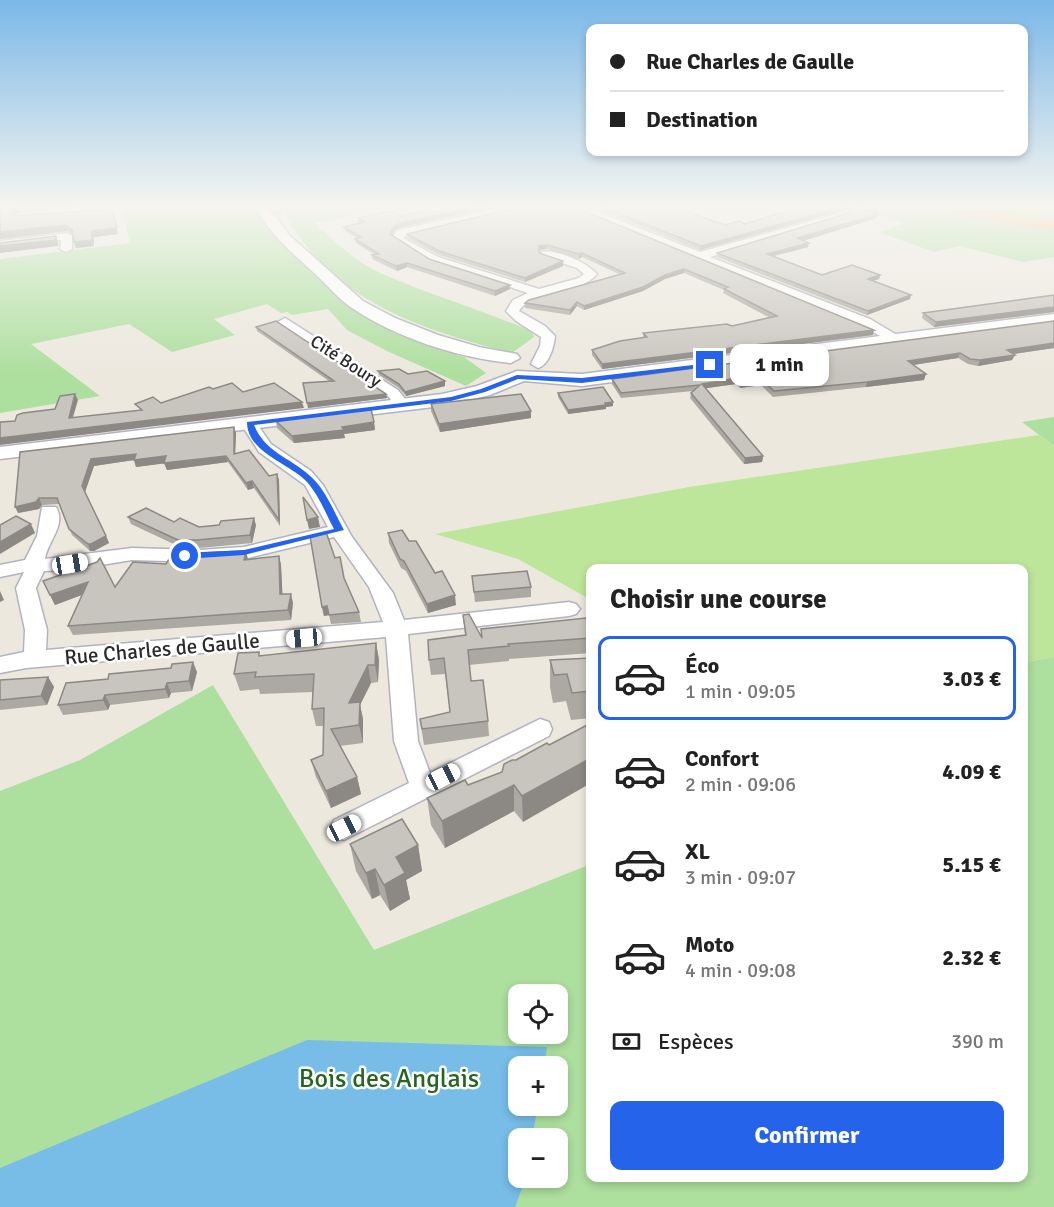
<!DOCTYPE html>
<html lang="fr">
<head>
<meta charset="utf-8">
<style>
  :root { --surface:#fff; --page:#f6f6f6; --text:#222; --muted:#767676; --line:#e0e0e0; --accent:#2563eb }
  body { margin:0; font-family:Signika,sans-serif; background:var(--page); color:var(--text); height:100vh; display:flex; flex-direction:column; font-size:22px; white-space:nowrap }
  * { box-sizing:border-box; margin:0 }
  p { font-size:20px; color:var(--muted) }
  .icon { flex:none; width:33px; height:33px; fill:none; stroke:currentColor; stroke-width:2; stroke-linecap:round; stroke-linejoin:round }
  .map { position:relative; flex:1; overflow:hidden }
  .side { position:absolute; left:586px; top:564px; width:442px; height:618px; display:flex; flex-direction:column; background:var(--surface); border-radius:12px; box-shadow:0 3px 9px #0003 }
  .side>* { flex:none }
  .hud { position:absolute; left:586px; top:24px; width:442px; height:132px; border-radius:12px; box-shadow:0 3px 9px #0003; display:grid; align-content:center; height:132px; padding:0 24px; background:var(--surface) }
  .fabs { position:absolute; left:508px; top:984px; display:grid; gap:12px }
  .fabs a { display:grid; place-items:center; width:60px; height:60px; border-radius:12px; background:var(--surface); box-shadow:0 3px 9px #0003; font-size:30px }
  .end { position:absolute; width:27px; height:27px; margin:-14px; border:8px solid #2563eb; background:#fff; box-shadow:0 0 0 3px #fff }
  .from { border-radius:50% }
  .bubble { position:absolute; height:42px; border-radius:12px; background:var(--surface); box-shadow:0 3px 9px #0003; font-size:20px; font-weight:800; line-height:42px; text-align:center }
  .car { position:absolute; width:18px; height:36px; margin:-18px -9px; border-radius:8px; box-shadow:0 0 4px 2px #0007; background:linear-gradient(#fff 24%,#345 0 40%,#fff 0 76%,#345 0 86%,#fff 0) }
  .hud b { display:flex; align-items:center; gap:21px; height:57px; font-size:22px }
  .hud b+b { border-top:2px solid var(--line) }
  .hud i { width:15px; height:15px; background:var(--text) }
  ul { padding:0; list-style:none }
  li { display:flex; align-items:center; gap:18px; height:84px; margin:0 12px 9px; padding:0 12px; border:3px solid transparent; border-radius:12px }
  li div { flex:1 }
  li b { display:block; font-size:22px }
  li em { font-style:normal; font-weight:800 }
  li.on { border-color:var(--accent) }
  li>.icon { width:54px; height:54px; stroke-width:1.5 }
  h2 { padding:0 24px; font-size:27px; line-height:72px }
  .pay { display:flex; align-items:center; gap:15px; height:66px; padding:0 24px; font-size:22px }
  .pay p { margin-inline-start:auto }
  .button { display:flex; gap:12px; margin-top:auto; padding:12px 24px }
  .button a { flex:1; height:69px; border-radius:12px; background:var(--accent); color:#fff; font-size:24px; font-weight:800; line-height:69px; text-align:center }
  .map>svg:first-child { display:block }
  .green { fill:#addf9e; fill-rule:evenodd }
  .pitch { fill:#bde69a }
  .water { fill:#77bde8 }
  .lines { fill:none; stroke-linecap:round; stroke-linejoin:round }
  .minor-casing { stroke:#b1b3be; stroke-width:3 }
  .tertiary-casing { stroke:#b1b3be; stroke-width:3 }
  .motorway-casing { stroke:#c8c8c8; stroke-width:3 }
  .minor { fill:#fff; fill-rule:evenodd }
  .tertiary { fill:#fff; fill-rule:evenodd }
  .motorway { fill:#f5b260; fill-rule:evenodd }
  .wall { fill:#aca9a3 }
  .shaded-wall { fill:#8c8985 }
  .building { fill:#c8c4be; stroke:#8c8985; stroke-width:1.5 }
  .route { fill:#2563eb }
  .labels { text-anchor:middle; stroke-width:5; stroke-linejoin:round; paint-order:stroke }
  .far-street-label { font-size:18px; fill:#2b2b2b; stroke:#fff }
  .street-label { font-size:21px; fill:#2b2b2b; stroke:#fff }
  .near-park-label { font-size:26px; fill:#25651f; stroke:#fff }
</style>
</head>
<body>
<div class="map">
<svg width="1054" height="1207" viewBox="0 0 1054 1207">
  <rect width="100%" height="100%" fill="#ece8de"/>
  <g class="green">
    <path d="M147 206H256L268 227 342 302 395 333 464 357 486 373 466 386 387 351 347 330 328 309 292 315 287 312 281 313 267 304 214 319 235 335 172 352 129 324 31 344 100 396 0 413V259L130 243 122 209Z"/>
    <path d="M285 206H401L314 223C334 241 356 262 380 273 430 295 482 310 531 331L534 337 512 353C434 333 344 306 298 234 292 226 283 216 285 206Z"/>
    <path d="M850 206H909L1054 230V257L1023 262 959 246 934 252 879 232 904 223Z"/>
    <path d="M969 206H1054V220Z"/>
    <path d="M1054 417V446L1022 422Z"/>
    <path d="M1054 657V1207H0V791L80 760 213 685 374 950 591 864V1178H1024L1025 662ZM519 994H558V1034H519ZM519 1066H558V1106H519ZM519 1138H558V1178H519Z"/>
  </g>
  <path class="pitch" d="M1039 435 1054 446V657L1025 662 1024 568H591V600L518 559 435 534 689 487Z"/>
  <path class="water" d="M307 1040 547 1047 544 1066H519V1106H538L532 1138H519V1178H526L515 1207H0V1168Z"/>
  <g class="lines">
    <g class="minor-casing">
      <g id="minor">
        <path d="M510 206H532L409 234 403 238 438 257 539 289 579 278 584 274 577 268 541 256V252C557 249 586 262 597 274 579 296 533 288 519 311L545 326 555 336C554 347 549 365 538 368L531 364 540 346 541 337 516 321 506 311 513 300 528 293 430 261 392 239 396 231 402 229Z"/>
        <path d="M568 206H583L700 252 847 211V215L710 257 870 319 907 341 900 345 895 344 860 325 693 259Z"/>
        <path d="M67 233 72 236V249L66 252 60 249 61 240 0 247V241Z"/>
        <path d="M285 318 398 390 410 405 407 408H397L388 396 280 325 278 322Z"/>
        <path d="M249 419 255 421 271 444 311 471 323 485 352 537 393 593 404 620 569 602 576 604 580 609 576 614 569 616 408 634 418 741 430 773 540 719 549 722 552 729 549 736 344 840 334 836 330 828 334 820 409 783 394 741 386 637 26 668 0 673V657L24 652 25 630 16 588 24 572 0 577V565L25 560 37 536 42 507H56C67 525 47 542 45 559L132 548 199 550 244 547 328 527 305 485 259 452 241 424ZM334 537 369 587 383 622 46 650 47 630 36 588 44 571 70 570 132 560 199 562 244 559Z"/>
      </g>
    </g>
    <g class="tertiary-casing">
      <g id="tertiary">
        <path d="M255 206H268L289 235 363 301 395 318 438 335 479 347 517 354 520 358 511 363C458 358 397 338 352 308 337 298 326 283 312 271 290 251 269 233 255 206Z"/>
        <path d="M1054 314V324L582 386 524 381 490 395 442 406 0 459V447L442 394 477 386 517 371 582 374Z"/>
      </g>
    </g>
    <g class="motorway-casing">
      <g id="motorway">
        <path d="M286 206 281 213 275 215 267 210 270 206Z"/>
        <path d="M927 206H966L1054 221V231L935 211Z"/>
      </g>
    </g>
    <use href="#minor" class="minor"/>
    <use href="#tertiary" class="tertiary"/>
    <use href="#motorway" class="motorway"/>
  </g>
  <g class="wall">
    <path d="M0 206H92L19 212 15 215 17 216 118 234 94 237V246L76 248 73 235 67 231 0 239Z"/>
    <path d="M459 206H497L402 227 394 230 391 235 429 259 510 289 495 296 407 267 397 271 372 259V255H375L356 243 355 239 357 238 345 231 344 227 360 223 358 222V218L401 216 431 213Z"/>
    <path d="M524 206 873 335 602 369 592 355V350L643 338V333L732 326 770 318 723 293 724 290 684 273 665 279 643 291 584 310 577 306 570 315 525 308V303L619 274 582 257 579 259 547 249 539 250V253L563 266 525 282 439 255 407 238V234Z"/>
    <path d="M590 206H653L664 211 725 225 745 224 853 206 877 218 803 241 808 247 773 256 822 275H880L879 279 873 281 910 299 867 315 717 257V253L848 213V209L700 250Z"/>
    <path d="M1054 295V312L934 327 922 318 923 313Z"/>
    <path d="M1054 321V348L1014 354 1015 355 1012 360 978 366 968 364 958 358 913 365 924 380 866 387 773 397 761 385 740 388 736 384 706 388 763 456 762 462 744 464 690 398 691 393 693 391 621 398 612 384V379Z"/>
    <path d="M256 327 386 394 387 398 308 408 329 381 257 331Z"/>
    <path d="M378 371 445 381V386L406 396 399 388 379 375Z"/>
    <path d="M558 393 613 406 606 407V409L568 414 558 397Z"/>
    <path d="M431 404 531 418 440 432 431 411Z"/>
    <path d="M276 421 374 422 375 430 344 434 345 438 294 443 277 428Z"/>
    <path d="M236 433 235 453 269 476 277 474 279 480 280 526 254 488 248 490 228 462 167 470 164 463 136 467 134 460 94 466 85 492 109 543 94 551H90L72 535 59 504 42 505 39 509 18 513 20 452Z"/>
    <path d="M128 517 174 522 199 527 256 525 252 543 199 548 180 547 131 524Z"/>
    <path d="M388 533 409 541 435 573 456 605 428 613 406 571 401 568 389 543Z"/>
    <path d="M246 551 248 560 279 556 281 565 282 594 293 603 291 620 73 635 68 626 82 595 55 605 43 581 115 587 166 564Z"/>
    <path d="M335 558 359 612 361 622 331 624 329 615 324 616 322 607Z"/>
    <path d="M472 576 531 587V597L475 602Z"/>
    <path d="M463 615 481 636V629L591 634V653L509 659V661L469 665 471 681 488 721 489 736 424 745 420 719 450 712 445 674 431 675 429 660 465 635Z"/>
    <path d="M376 643 379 660 378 682 371 683 360 705 363 719V743L340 746 357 777 361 794 331 808 316 777 311 760 323 755 324 726H316L312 709 313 692 260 694 259 689 240 691 234 674 261 656Z"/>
    <path d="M591 658V718L571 720 566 701 553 703 550 687V660Z"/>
    <path d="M171 668 197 672 192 691 171 693 169 698 110 705 108 710 63 715 58 705 108 679Z"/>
    <path d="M48 677 54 687 47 705 0 710V680Z"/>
    <path d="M547 743 523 822 514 811 445 848 431 825 427 798 468 785 502 772 516 760Z"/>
    <path d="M350 844 418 845 422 871 406 880 410 899 390 911 380 895 372 899 356 871Z"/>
  </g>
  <g class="shaded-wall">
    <path d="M16 206H92L19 212 12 218 10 212Z"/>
    <path d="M479 206H497L402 227 394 230 390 238V234L394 226 401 223Z"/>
    <path d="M846 206H849L848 209 700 250 701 246Z"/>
    <path d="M112 209 118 234 94 237V246L76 248 74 242 92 231Z"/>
    <path d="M878 214 877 218 796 243 797 238Z"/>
    <path d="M65 225 67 231 0 239V232Z"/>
    <path d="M56 236 58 243V246L0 253V246Z"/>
    <path d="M809 243 808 247 766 258 767 254Z"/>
    <path d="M547 245V249L539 250V246Z"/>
    <path d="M582 253V257L579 259V254Z"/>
    <path d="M563 261V266L525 282V278Z"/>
    <path d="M407 263V267L397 271 396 266Z"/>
    <path d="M684 269V273L665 279 643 291 584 310V306L665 275Z"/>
    <path d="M880 275 879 279 867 283 868 279Z"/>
    <path d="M510 285V289L495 296V291Z"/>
    <path d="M911 295 910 299 867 315 868 311Z"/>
    <path d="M577 302V306L570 315V310Z"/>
    <path d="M1054 307V312L934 327 936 322Z"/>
    <path d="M874 330 873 335 602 369V364Z"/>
    <path d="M1054 343V348L1005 355 1007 350Z"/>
    <path d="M960 353 958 358 906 366 908 361Z"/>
    <path d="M1015 355 1012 360 978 366 980 360Z"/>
    <path d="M926 374 924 380 866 387 867 382Z"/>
    <path d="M736 378V384L701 389 702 384Z"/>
    <path d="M762 380 761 385 740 388 741 383Z"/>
    <path d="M445 381V386L406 396 405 392Z"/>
    <path d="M75 394 78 400 71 424 69 418Z"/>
    <path d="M386 394 387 398 308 408 307 403Z"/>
    <path d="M302 402 304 408 0 445V438Z"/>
    <path d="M613 402V406L606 407V409L568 414V410Z"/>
    <path d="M531 411V418L440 432 439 424Z"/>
    <path d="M374 422 375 430 344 434 345 438 294 443 292 436 342 427Z"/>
    <path d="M234 427 236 433 235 460 234 454Z"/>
    <path d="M136 454 166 456 168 463 136 467 134 460 94 466 85 492 82 486 91 459Z"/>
    <path d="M226 456 228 462 167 470 164 463Z"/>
    <path d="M763 456 762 462 744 464 745 458Z"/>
    <path d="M277 474 279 480 280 526 279 520Z"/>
    <path d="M252 481 254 488 248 490 246 483Z"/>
    <path d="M39 498 42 505 39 509 18 513 15 507Z"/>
    <path d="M318 517 320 527 309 529 307 520Z"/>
    <path d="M254 518 256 525 252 543 250 535Z"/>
    <path d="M31 524 35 533 0 554V542Z"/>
    <path d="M106 536 109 543 94 551H90L88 544Z"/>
    <path d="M246 551 248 560H244Z"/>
    <path d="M279 556 281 565 283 604 280 594Z"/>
    <path d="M88 582 92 591 55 605 50 595Z"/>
    <path d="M0 591 4 600 0 602Z"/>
    <path d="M291 594 293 603 291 620 288 610Z"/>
    <path d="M455 595 456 605 428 613 427 604Z"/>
    <path d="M327 606 329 615 324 616 322 607Z"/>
    <path d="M376 643 379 660 378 682 375 665Z"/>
    <path d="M193 662 197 672 192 691 189 681Z"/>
    <path d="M368 665 371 683 360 705 363 719V743L359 725 349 703Z"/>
    <path d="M48 677 54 687 47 705 41 696Z"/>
    <path d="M167 683 171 693 169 698 165 689Z"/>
    <path d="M105 695 110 705 108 710 103 700Z"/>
    <path d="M591 758V783L523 822 522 796Z"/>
    <path d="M357 777 361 794 331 808 326 791Z"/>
    <path d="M514 785V811L445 848 442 821Z"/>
    <path d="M418 845 422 871 406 880 410 899 390 911 384 885 396 857Z"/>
    <path d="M375 869 380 895 372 899 366 873Z"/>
  </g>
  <g class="building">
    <path d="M0 206H16L10 212 17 216 112 209 117 228 92 231V240L74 242 72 230 65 225 0 232Z"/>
    <path d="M459 206H479L401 223 394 226 390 234 429 259 510 285 495 291 407 263 396 266 372 255 379 254 355 239 361 237 344 227 365 222 358 218 392 211 401 216 426 210 431 213Z"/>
    <path d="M524 206H572L874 330 602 364 592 350 620 341 647 337 643 333 727 324 732 326 777 316 724 289 728 287 684 269 665 275 643 287 584 306 577 302 570 310 525 303 529 300 625 273 582 253 579 254 547 245 539 246V253L563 261 525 278 439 251 407 234Z"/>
    <path d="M600 206H653L664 211 676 208 725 225 740 221 745 224 802 206H846L701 246Z"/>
    <path d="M849 206H853L878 214 797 238 809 243 767 254 822 275 852 265 880 275 868 279 911 295 868 311 717 253 849 213Z"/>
    <path d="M56 236V240L0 246V243Z"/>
    <path d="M1054 295V307L936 322 923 313Z"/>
    <path d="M276 321 386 394 307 403 303 383 334 381 256 327Z"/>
    <path d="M1054 321V343L1007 350 1015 355 980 360 970 359 960 353 908 361 926 374 867 382 774 391 762 380 741 383 736 378 702 384 763 456 745 458 691 393 700 385 621 393 612 379Z"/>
    <path d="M399 369 408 374 427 371 445 381 405 392 399 384 378 371Z"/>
    <path d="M232 383 243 392 274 383 302 402 0 438V422L15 421 17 415 23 413 55 409 60 396 75 394 69 418 142 410 135 404 153 397 161 403 209 387 213 389Z"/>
    <path d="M603 387 613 402 605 403 606 405 568 410 558 393Z"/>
    <path d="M521 394 531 411 439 424 431 404Z"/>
    <path d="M371 409 374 422 342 427 344 430 292 436 276 421Z"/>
    <path d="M234 427V454L249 450 269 476 277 474 279 520 252 481 246 483 226 456 164 463 166 456 134 460 136 454 91 459 82 486 106 536 91 544H88L69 529 57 498H39L36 502 15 507 20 452Z"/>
    <path d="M303 497 318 517 307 520Z"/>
    <path d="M146 508 174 522 180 518 199 527 219 525 221 521 254 518 250 535 197 540H178L128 517Z"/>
    <path d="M16 516 31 524 0 542V525Z"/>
    <path d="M402 530 409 541H416L435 573 442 571 455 595 427 604 404 561 400 559 388 533Z"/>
    <path d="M326 532 335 558 340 557 344 578 359 612 329 615 327 606 322 607 310 536Z"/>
    <path d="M246 551 244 560 279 556 280 594H291L288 610 68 626 88 582 50 595 43 581 97 562 100 558 115 587 133 562 166 564 172 554Z"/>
    <path d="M527 571 531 587 474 592 472 576Z"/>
    <path d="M469 614 482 638 481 629 586 618 591 634V638L508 644 509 646 468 650 471 681 483 680 488 721 422 729 420 719 450 712 444 658 429 660 428 640 466 635 463 615Z"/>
    <path d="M376 643 375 665H368L349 703 360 702 359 725 331 729 357 777 326 791 311 760 323 755 324 708 312 709 314 674 255 677 256 672 234 674 238 653 259 652V656Z"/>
    <path d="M591 658V691L572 693 567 674 554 675 550 660Z"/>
    <path d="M193 662 189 681 167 683 165 689 105 695 103 700 58 705 66 683 108 679 109 674 171 668 172 664Z"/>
    <path d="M48 677 41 696 0 700V680Z"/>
    <path d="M591 723V758L522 796 514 785 442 821 427 798 465 780 468 785 502 772 504 764 512 760H516L547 743 549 745Z"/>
    <path d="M402 819 418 845 396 857 405 873 384 885 375 869 366 873 350 844Z"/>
  </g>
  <linearGradient id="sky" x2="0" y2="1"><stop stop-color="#7bb8e8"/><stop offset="0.55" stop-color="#f6f5f0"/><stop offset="1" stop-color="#f6f5f0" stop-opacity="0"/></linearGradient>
  <rect width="1054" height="375" fill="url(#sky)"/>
  <path class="route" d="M710 363 713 366 582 383 518 379 485 392 451 401 254 425C265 452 289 457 309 475 325 488 334 512 344 530L244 555 185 559 181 556 185 553 244 550 334 529C326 514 319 496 308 483 290 463 247 453 247 422L451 397 481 389 517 375 582 378Z"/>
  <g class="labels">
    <g class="far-street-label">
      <text transform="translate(346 361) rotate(33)" y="6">Cité Boury</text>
    </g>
    <g class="street-label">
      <text transform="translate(162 649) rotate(-5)" y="7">Rue Charles de Gaulle</text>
    </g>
    <g class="near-park-label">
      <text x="389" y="1087">Bois des Anglais</text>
    </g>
  </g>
</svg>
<div class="fabs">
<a><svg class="icon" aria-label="locate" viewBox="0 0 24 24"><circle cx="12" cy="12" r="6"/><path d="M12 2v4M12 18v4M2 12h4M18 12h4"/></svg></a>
<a>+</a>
<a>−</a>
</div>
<i class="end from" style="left:185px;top:556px"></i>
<i class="end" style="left:710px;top:365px"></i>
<div class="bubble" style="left:730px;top:344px;width:99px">1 min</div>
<i class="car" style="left:70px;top:564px;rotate:80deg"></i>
<i class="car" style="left:304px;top:638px;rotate:265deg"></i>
<i class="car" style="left:443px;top:777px;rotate:63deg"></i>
<i class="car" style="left:344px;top:828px;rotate:63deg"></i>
<div class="hud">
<b><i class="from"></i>Rue Charles de Gaulle</b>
<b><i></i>Destination</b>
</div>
<section class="side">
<h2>Choisir une course</h2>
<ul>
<li class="on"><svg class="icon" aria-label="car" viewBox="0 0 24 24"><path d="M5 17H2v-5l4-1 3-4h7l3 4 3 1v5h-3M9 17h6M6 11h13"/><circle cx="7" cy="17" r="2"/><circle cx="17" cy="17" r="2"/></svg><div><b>Éco</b><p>1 min · 09:05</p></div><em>3.03 €</em></li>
<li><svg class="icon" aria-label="car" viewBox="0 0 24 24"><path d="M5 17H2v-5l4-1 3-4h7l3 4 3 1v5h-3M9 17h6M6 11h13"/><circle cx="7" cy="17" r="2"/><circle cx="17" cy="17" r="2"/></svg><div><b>Confort</b><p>2 min · 09:06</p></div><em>4.09 €</em></li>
<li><svg class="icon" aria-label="car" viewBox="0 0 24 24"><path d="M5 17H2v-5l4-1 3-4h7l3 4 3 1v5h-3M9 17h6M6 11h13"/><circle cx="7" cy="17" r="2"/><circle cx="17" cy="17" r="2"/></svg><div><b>XL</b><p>3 min · 09:07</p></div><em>5.15 €</em></li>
<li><svg class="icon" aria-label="car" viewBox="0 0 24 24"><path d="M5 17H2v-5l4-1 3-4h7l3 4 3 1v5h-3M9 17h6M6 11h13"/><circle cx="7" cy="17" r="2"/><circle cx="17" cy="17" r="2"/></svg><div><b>Moto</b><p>4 min · 09:08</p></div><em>2.32 €</em></li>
</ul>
<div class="pay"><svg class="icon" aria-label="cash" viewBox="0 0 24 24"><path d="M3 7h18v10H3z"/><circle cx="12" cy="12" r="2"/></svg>Espèces<p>390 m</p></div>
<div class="button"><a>Confirmer</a></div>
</section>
</div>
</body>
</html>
